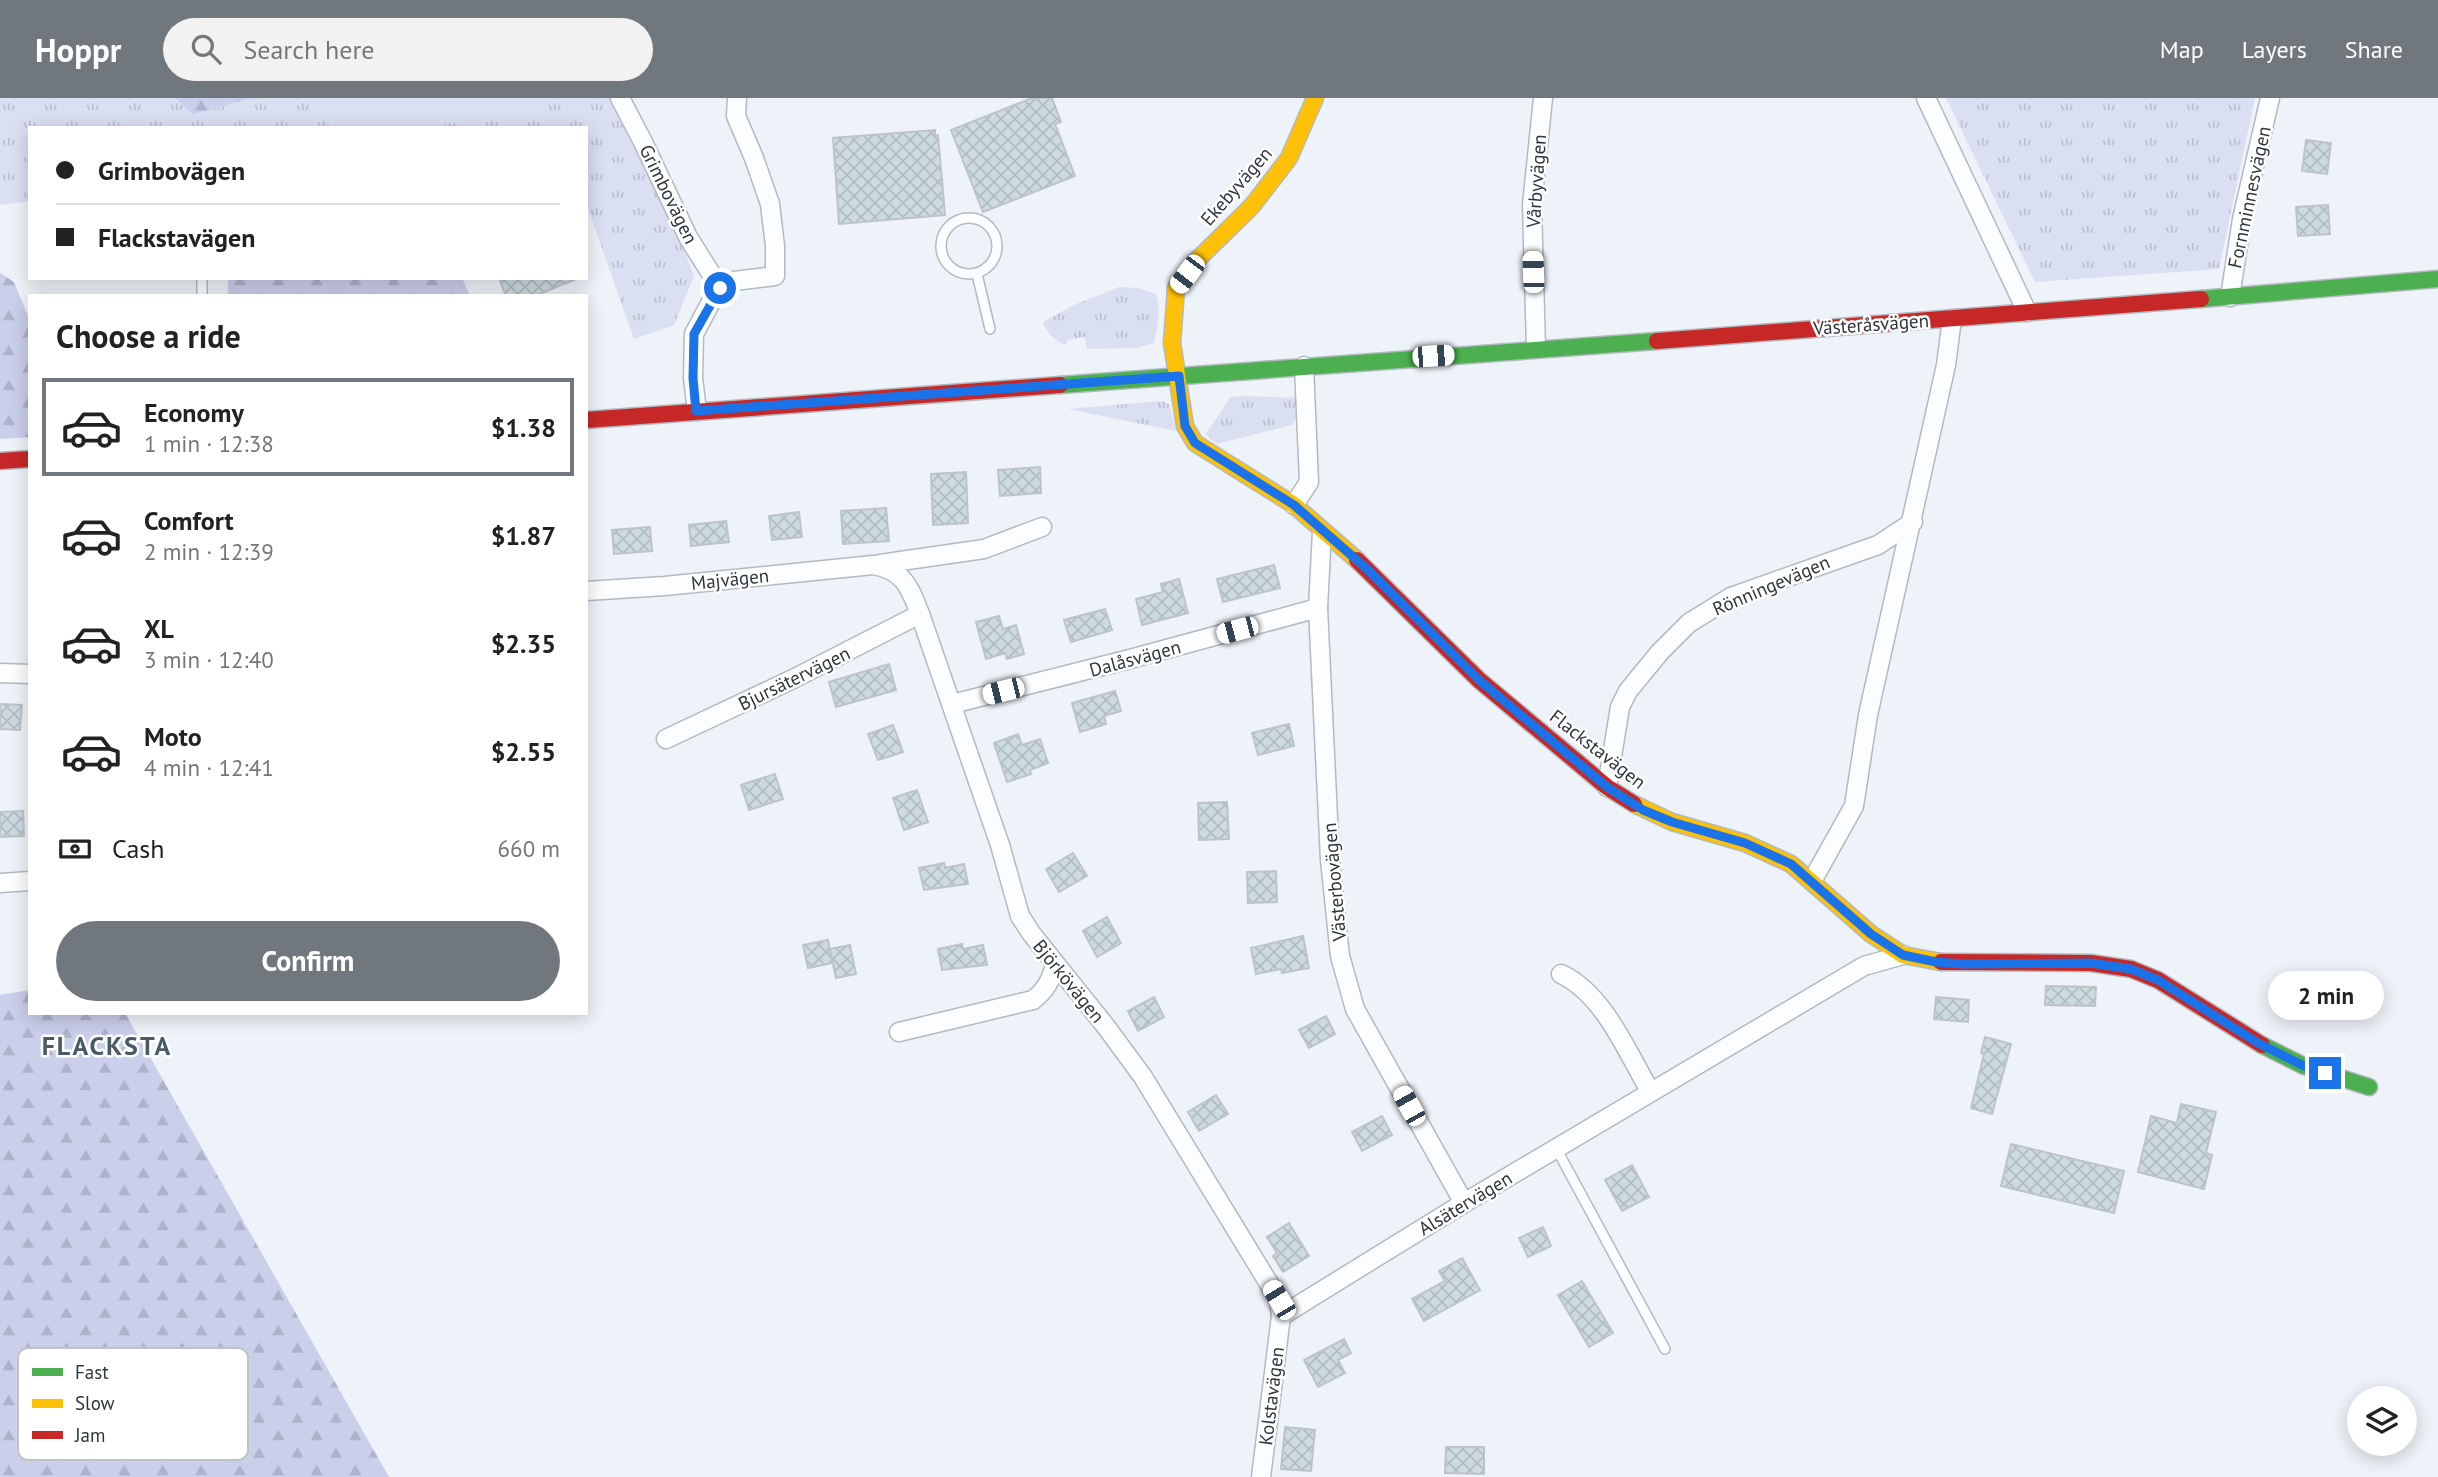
<!DOCTYPE html>
<html lang="en">
<head>
<meta charset="utf-8">
<style>
  :root { --surface:#fff; --page:#f2f2f2; --text:#222; --muted:#767676; --line:#e0e0e0; --accent:#71787d }
  body { margin:0; font-family:"PT Sans",sans-serif; background:var(--page); color:var(--text); height:100vh; display:flex; flex-direction:column; font-size:26px; white-space:nowrap }
  * { box-sizing:border-box; margin:0 }
  p { font-size:23px; color:var(--muted) }
  .icon { flex:none; width:38px; height:38px; fill:none; stroke:currentColor; stroke-width:2; stroke-linecap:round; stroke-linejoin:round }
  .map { position:relative; flex:1; overflow:hidden }
  .sheet { position:absolute; left:28px; top:196px; width:560px; height:721px; display:flex; flex-direction:column; background:var(--surface); border-radius:0px; box-shadow:0 4px 18px #0003 }
  .sheet>* { flex:none }
  .banner { position:absolute; left:28px; top:28px; width:560px; height:154px; border-radius:0px; box-shadow:0 4px 18px #0003; display:grid; align-content:center; height:154px; padding:0 28px; background:var(--surface) }
  .tools { position:absolute; left:2347px; top:1288px; display:grid; gap:14px }
  .tools a { display:grid; place-items:center; width:70px; height:70px; border-radius:50%; background:var(--surface); box-shadow:0 4px 18px #0003; font-size:35px }
  .end { position:absolute; width:32px; height:32px; margin:-16px; border:9px solid #1a73e8; background:#fff; box-shadow:0 0 0 4px #fff }
  .from { border-radius:50% }
  .bubble { position:absolute; height:49px; border-radius:24px; background:var(--surface); box-shadow:0 4px 18px #0003; font-size:23px; font-weight:600; line-height:49px; text-align:center }
  .car { position:absolute; width:21px; height:42px; margin:-21px -10px; border-radius:9px; box-shadow:0 0 5px 2px #0007; background:linear-gradient(#fff 24%,#345 0 40%,#fff 0 76%,#345 0 86%,#fff 0) }
  .banner b { display:flex; align-items:center; gap:24px; height:66px; font-size:26px }
  .banner b+b { border-top:2px solid var(--line) }
  .banner i { width:18px; height:18px; background:var(--text) }
  ul { padding:0; list-style:none }
  li { display:flex; align-items:center; gap:21px; height:98px; margin:0 14px 10px; padding:0 14px; border:4px solid transparent; border-radius:0px }
  li div { flex:1 }
  li b { display:block; font-size:26px }
  li em { font-style:normal; font-weight:600 }
  li.selected { border-color:var(--accent) }
  li>.icon { width:63px; height:63px; stroke-width:1.5 }
  h2 { padding:0 28px; font-size:32px; line-height:84px }
  .pay { display:flex; align-items:center; gap:18px; height:77px; padding:0 28px; font-size:26px }
  .pay p { margin-inline-start:auto }
  .action { display:flex; gap:14px; margin-top:auto; padding:14px 28px }
  .action a { flex:1; height:80px; border-radius:42px; background:var(--accent); color:#fff; font-size:28px; font-weight:600; line-height:80px; text-align:center }
  header { display:flex; align-items:center; gap:42px; box-sizing:border-box; height:98px; padding:0 35px; background:var(--accent); color:#fff }
  header strong { font-size:33px }
  nav { display:flex; gap:38px; margin-inline-start:auto; font-size:24px }
  .search { width:490px; height:63px; background:var(--page); display:flex; align-items:center; gap:18px; box-sizing:border-box; padding:0 24px; border-radius:38px; color:var(--muted); font-size:26px }
  .map>svg:first-child { display:block }
  .grass { fill:url(#grass-tufts) }
  .forest { fill:url(#forest-firs) }
  .garden { fill:#dadff2 }
  .building { fill:url(#building-cross-hatch); stroke:#bdc4c8; stroke-width:2 }
  .lines { fill:none; stroke-linecap:round; stroke-linejoin:round }
  .lane-casing { stroke:#b3babf; stroke-width:12 }
  .street-casing { stroke:#b3babf; stroke-width:21 }
  .fast-casing { stroke:#b3babf; stroke-width:19 }
  .slow-casing { stroke:#b3babf; stroke-width:19 }
  .jam-casing { stroke:#b3babf; stroke-width:19 }
  .lane { stroke:#fcfdfe; stroke-width:9 }
  .street { stroke:#fcfdfe; stroke-width:18 }
  .fast { stroke:#4caf50; stroke-width:16 }
  .slow { stroke:#ffc107; stroke-width:16 }
  .jam { stroke:#c62828; stroke-width:16 }
  .route { stroke:#1a73e8; stroke-width:9 }
  .labels { text-anchor:middle; stroke-width:5; stroke-linejoin:round; paint-order:stroke }
  .street-label { font-size:19px; fill:#2e363b; stroke:#fff }
  .district-label { font-size:26px; font-weight:bold; letter-spacing:2px; fill:#485a66; stroke:#fff }
  .key { fill:#fff; stroke:#c0c3c4; stroke-width:2 }
  .key-label { font-size:19px; fill:#2e363b }
</style>
</head>
<body>
<header>
<strong>Hoppr</strong>
<div class="search"><svg class="icon" aria-label="search" viewBox="0 0 24 24"><circle cx="10" cy="10" r="6"/><path d="M15 15l6 6"/></svg>Search here</div>
<nav><a>Map</a><a>Layers</a><a>Share</a></nav>
</header>
<div class="map">
<svg width="2438" height="1379" viewBox="0 0 2438 1379">
  <defs>
    <pattern id="grass-tufts" width="24" height="20" patternUnits="userSpaceOnUse" patternTransform="scale(1.75)"><rect width="24" height="20" fill="#dadff2"/><path d="M3 7l-1-3M5 7V3M7 7l1-3M15 17l-1-3M17 17v-4M19 17l1-3" fill="none" stroke="#bbc0d0"/></pattern>
    <pattern id="forest-firs" width="22" height="20" patternUnits="userSpaceOnUse" patternTransform="scale(1.75)"><rect width="22" height="20" fill="#cacfea"/><path d="M5 1l3.5 6h-7zM16 11l3.5 6h-7z" fill="#aeb2ca"/></pattern>
    <pattern id="building-cross-hatch" width="8" height="8" patternUnits="userSpaceOnUse" patternTransform="scale(1.75)"><rect width="8" height="8" fill="#cddbe0"/><path d="M0 0l8 8M0 8l8-8" fill="none" stroke="#b0bdc1"/></pattern>
  </defs>
  <rect width="100%" height="100%" fill="#edf3f8"/>
  <g class="grass">
    <path d="M0 0H175L193 17 252 0H616L673 122 694 178 674 227 634 241 586 105V30H30V103L0 107Z"/>
    <path d="M1946 0H2255L2219 171 2035 184Z"/>
    <path d="M1119 189 1138 190 1156 196C1162 214 1157 228 1154 245L1137 250 1087 251 1085 239 1068 242 1066 247C1056 244 1045 233 1043 224L1074 207Z"/>
    <path d="M1244 298 1299 300 1304 306 1292 327 1216 346 1206 336C1213 323 1223 313 1230 299Z"/>
    <path d="M1162 303 1169 306 1176 333 1068 311Z"/>
  </g>
  <g class="forest">
    <path d="M175 0H252L193 17Z"/>
    <path d="M0 175 14 184 30 223V339L0 341Z"/>
    <path d="M228 180H462L470 198H228Z"/>
    <path d="M30 892V915H125L389 1379H0V897Z"/>
  </g>
  <path class="garden" d="M324 0H518L520 15 420 30H329Z"/>
  <g class="building">
    <path d="M1032 0H1052L1061 24 1055 26 1075 78 983 114 951 32Z"/>
    <path d="M935 32V38L938 37 945 117 839 126 833 40Z"/>
    <path d="M2306 42 2331 45 2327 76 2302 73Z"/>
    <path d="M2328 107 2330 136 2298 138 2296 109Z"/>
    <path d="M499 180H576V181L535 198H506Z"/>
    <path d="M1040 369 1041 395 1000 398 998 372Z"/>
    <path d="M966 374 968 425 933 427 931 376Z"/>
    <path d="M886 410 889 443 843 446 841 413Z"/>
    <path d="M799 414 802 439 772 442 769 418Z"/>
    <path d="M726 423 729 444 691 448 689 427Z"/>
    <path d="M650 429 652 453 614 456 612 432Z"/>
    <path d="M1274 467 1280 490 1223 504 1217 481Z"/>
    <path d="M1179 481 1188 515 1142 527 1136 501 1163 494 1161 486Z"/>
    <path d="M1105 511 1112 532 1071 544 1064 522Z"/>
    <path d="M999 518 1003 531 1016 527 1024 556 1007 561 1005 555 986 561 976 524Z"/>
    <path d="M889 566 896 592 836 609 829 584Z"/>
    <path d="M1115 593 1121 613 1104 618 1106 626 1080 634 1072 605Z"/>
    <path d="M0 606 22 607 20 632 0 631Z"/>
    <path d="M1289 626 1294 648 1258 657 1252 635Z"/>
    <path d="M893 627 903 654 878 662 868 636Z"/>
    <path d="M1018 636 1022 647 1040 641 1048 665 1030 672 1031 676 1007 684 994 645Z"/>
    <path d="M775 676 783 701 749 712 741 687Z"/>
    <path d="M917 692 928 724 904 732 893 700Z"/>
    <path d="M1227 704 1229 741 1199 742 1198 705Z"/>
    <path d="M23 713 24 738 0 739V714Z"/>
    <path d="M1073 755 1087 778 1059 794 1046 771Z"/>
    <path d="M944 765 945 770 964 766 968 786 924 792 919 770Z"/>
    <path d="M1276 773 1277 804 1248 805 1247 774Z"/>
    <path d="M1107 819 1121 845 1097 859 1083 833Z"/>
    <path d="M1303 838 1309 870 1282 875 1281 871 1256 876 1251 850Z"/>
    <path d="M828 842 832 865 808 870 803 847Z"/>
    <path d="M962 846 963 851 983 847 987 867 942 872 938 851Z"/>
    <path d="M850 847 856 876 836 880 830 851Z"/>
    <path d="M2046 888 2096 889 2095 908 2045 907Z"/>
    <path d="M1154 899 1164 919 1138 933 1128 913Z"/>
    <path d="M1936 899 1969 902 1968 924 1934 921Z"/>
    <path d="M1326 918 1335 936 1309 950 1299 932Z"/>
    <path d="M1985 939 2011 946 1992 1016 1971 1010 1984 956 1981 955Z"/>
    <path d="M1216 997 1228 1016 1199 1033 1188 1014Z"/>
    <path d="M2181 1006 2216 1014 2206 1055 2212 1057 2204 1091 2138 1074 2151 1018 2177 1025Z"/>
    <path d="M1382 1018 1392 1037 1362 1053 1352 1034Z"/>
    <path d="M2011 1046 2124 1073 2114 1115 2001 1088Z"/>
    <path d="M1632 1067 1649 1099 1622 1113 1605 1082Z"/>
    <path d="M1289 1125 1309 1158 1283 1174 1273 1158 1277 1155 1267 1139Z"/>
    <path d="M1543 1129 1551 1148 1528 1159 1519 1140Z"/>
    <path d="M1462 1160 1480 1192 1424 1223 1412 1201 1445 1183 1439 1173Z"/>
    <path d="M1582 1183 1613 1235 1589 1249 1558 1197Z"/>
    <path d="M1344 1241 1351 1255 1338 1262 1345 1275 1318 1289 1304 1262Z"/>
    <path d="M1285 1329 1315 1332 1311 1373 1281 1371Z"/>
    <path d="M1446 1349H1484V1376L1445 1375Z"/>
  </g>
  <g class="lines">
    <g class="lane-casing">
      <g id="lane">
        <circle cx="969" cy="148" r="28"/>
        <path d="M977 176 990 231"/>
        <path d="M202 180V198"/>
        <path d="M1556 1050 1665 1251"/>
      </g>
    </g>
    <g class="street-casing">
      <g id="street">
        <path d="M620 0 643 44 688 139 720 190"/>
        <path d="M1926 0 2027 214"/>
        <path d="M2230 199 2242 121 2270 0"/>
        <path d="M1536 250 1532 107 1543 0"/>
        <path d="M697 313 693 280 694 236 712 202 720 190 734 183 775 178V148L770 106 754 60 736 18 737 0"/>
        <path d="M1294 407 1309 384 1304 268"/>
        <path d="M1322 433 1318 510 1330 762 1340 858 1355 911 1464 1105"/>
        <path d="M880 466 984 451 1042 429"/>
        <path d="M586 493 665 488 873 467C904 472 910 490 920 516L1000 747 1020 818 1031 835 1107 930 1143 979 1279 1202 1281 1218 1261 1379"/>
        <path d="M0 575 30 576"/>
        <path d="M952 606 1130 561 1318 510"/>
        <path d="M666 641 793 581 920 516"/>
        <path d="M1607 689 1620 609 1628 593 1660 554 1689 525 1731 499 1878 447 1913 424"/>
        <path d="M1812 783 1854 708 1868 617 1946 267 1952 221"/>
        <path d="M0 785 30 783"/>
        <path d="M1561 876C1604 896 1627 954 1650 993"/>
        <path d="M899 934 1033 902C1046 892 1051 882 1055 867"/>
        <path d="M1281 1218 1464 1105 1864 868 1903 857"/>
      </g>
    </g>
    <g class="fast-casing">
      <g id="fast">
        <path d="M2201 201 2438 181"/>
        <path d="M1060 287 1657 243"/>
        <path d="M2262 947 2304 968 2369 989"/>
      </g>
    </g>
    <g class="slow-casing">
      <g id="slow">
        <path d="M1315 0 1289 60 1252 108 1197 162 1176 190 1172 245 1185 328 1195 345 1294 407 1357 462"/>
        <path d="M1634 706 1672 724 1745 745 1791 766 1871 836 1903 857 1941 864"/>
      </g>
    </g>
    <g class="jam-casing">
      <g id="jam">
        <path d="M1657 243 2201 201"/>
        <path d="M586 322 1060 287"/>
        <path d="M0 363 30 361"/>
        <path d="M1357 462 1479 582 1607 689 1634 706"/>
        <path d="M1941 864 2091 865 2131 871 2158 882 2262 947"/>
      </g>
    </g>
    <use href="#lane" class="lane"/>
    <use href="#street" class="street"/>
    <use href="#fast" class="fast"/>
    <use href="#slow" class="slow"/>
    <use href="#jam" class="jam"/>
  </g>
  <g class="lines">
    <path class="route" d="M720 190 694 236 693 280 696 313 1179 278 1185 328 1195 345 1294 407 1367 471 1479 582 1607 689 1643 712 1672 724 1745 745 1791 766 1871 836 1903 857 1936 864 1963 866 2091 865 2131 871 2158 882 2258 945 2304 968 2325 975"/>
  </g>
  <g class="labels">
    <g class="street-label">
      <text transform="translate(1536 83) rotate(-86)" y="7">Vårbyvägen</text>
      <text transform="translate(1236 88) rotate(-49)" y="7">Ekebyvägen</text>
      <text transform="translate(669 96) rotate(64)" y="7">Grimbovägen</text>
      <text transform="translate(2249 99) rotate(-78)" y="7">Fornminnesvägen</text>
      <text transform="translate(1871 226) rotate(-4)" y="7">Västeråsvägen</text>
      <text transform="translate(730 481) rotate(-6)" y="7">Majvägen</text>
      <text transform="translate(1771 487) rotate(-23)" y="7">Rönningevägen</text>
      <text transform="translate(1135 560) rotate(-15)" y="7">Dalåsvägen</text>
      <text transform="translate(794 580) rotate(-26)" y="7">Bjursätervägen</text>
      <text transform="translate(1598 651) rotate(38)" y="7">Flackstavägen</text>
      <text transform="translate(1334 784) rotate(-95)" y="7">Västerbovägen</text>
      <text transform="translate(1069 883) rotate(51)" y="7">Björkövägen</text>
      <text transform="translate(1465 1105) rotate(-31)" y="7">Alsätervägen</text>
      <text transform="translate(1271 1298) rotate(-83)" y="7">Kolstavägen</text>
    </g>
    <g class="district-label">
      <text x="107" y="957">FLACKSTA</text>
    </g>
  </g>
  <rect x="18" y="1250" width="230" height="112" rx="10" class="key"/>
  <rect x="32" y="1270" width="31" height="8" fill="#4caf50"/>
  <rect x="32" y="1301" width="31" height="9" fill="#ffc107"/>
  <rect x="32" y="1333" width="31" height="8" fill="#c62828"/>
  <g class="key-label">
    <text x="75" y="1281">Fast</text>
    <text x="75" y="1312">Slow</text>
    <text x="75" y="1344">Jam</text>
  </g>
</svg>
<div class="tools">
<a><svg class="icon" aria-label="layers" viewBox="0 0 24 24"><path d="M12 4l9 5-9 5-9-5zM3 14l9 5 9-5"/></svg></a>
</div>
<i class="end from" style="left:720px;top:190px"></i>
<i class="end" style="left:2325px;top:975px"></i>
<div class="bubble" style="left:2268px;top:873px;width:116px">2 min</div>
<i class="car" style="left:1533px;top:174px;rotate:358deg"></i>
<i class="car" style="left:1187px;top:176px;rotate:217deg"></i>
<i class="car" style="left:1433px;top:258px;rotate:86deg"></i>
<i class="car" style="left:1237px;top:532px;rotate:255deg"></i>
<i class="car" style="left:1003px;top:593px;rotate:256deg"></i>
<i class="car" style="left:1409px;top:1008px;rotate:331deg"></i>
<i class="car" style="left:1279px;top:1202px;rotate:329deg"></i>
<div class="banner">
<b><i class="from"></i>Grimbovägen</b>
<b><i></i>Flackstavägen</b>
</div>
<section class="sheet">
<h2>Choose a ride</h2>
<ul>
<li class="selected"><svg class="icon" aria-label="car" viewBox="0 0 24 24"><path d="M5 17H2v-5l4-1 3-4h7l3 4 3 1v5h-3M9 17h6M6 11h13"/><circle cx="7" cy="17" r="2"/><circle cx="17" cy="17" r="2"/></svg><div><b>Economy</b><p>1 min · 12:38</p></div><em>$1.38</em></li>
<li><svg class="icon" aria-label="car" viewBox="0 0 24 24"><path d="M5 17H2v-5l4-1 3-4h7l3 4 3 1v5h-3M9 17h6M6 11h13"/><circle cx="7" cy="17" r="2"/><circle cx="17" cy="17" r="2"/></svg><div><b>Comfort</b><p>2 min · 12:39</p></div><em>$1.87</em></li>
<li><svg class="icon" aria-label="car" viewBox="0 0 24 24"><path d="M5 17H2v-5l4-1 3-4h7l3 4 3 1v5h-3M9 17h6M6 11h13"/><circle cx="7" cy="17" r="2"/><circle cx="17" cy="17" r="2"/></svg><div><b>XL</b><p>3 min · 12:40</p></div><em>$2.35</em></li>
<li><svg class="icon" aria-label="car" viewBox="0 0 24 24"><path d="M5 17H2v-5l4-1 3-4h7l3 4 3 1v5h-3M9 17h6M6 11h13"/><circle cx="7" cy="17" r="2"/><circle cx="17" cy="17" r="2"/></svg><div><b>Moto</b><p>4 min · 12:41</p></div><em>$2.55</em></li>
</ul>
<div class="pay"><svg class="icon" aria-label="cash" viewBox="0 0 24 24"><path d="M3 7h18v10H3z"/><circle cx="12" cy="12" r="2"/></svg>Cash<p>660 m</p></div>
<div class="action"><a>Confirm</a></div>
</section>
</div>
</body>
</html>
